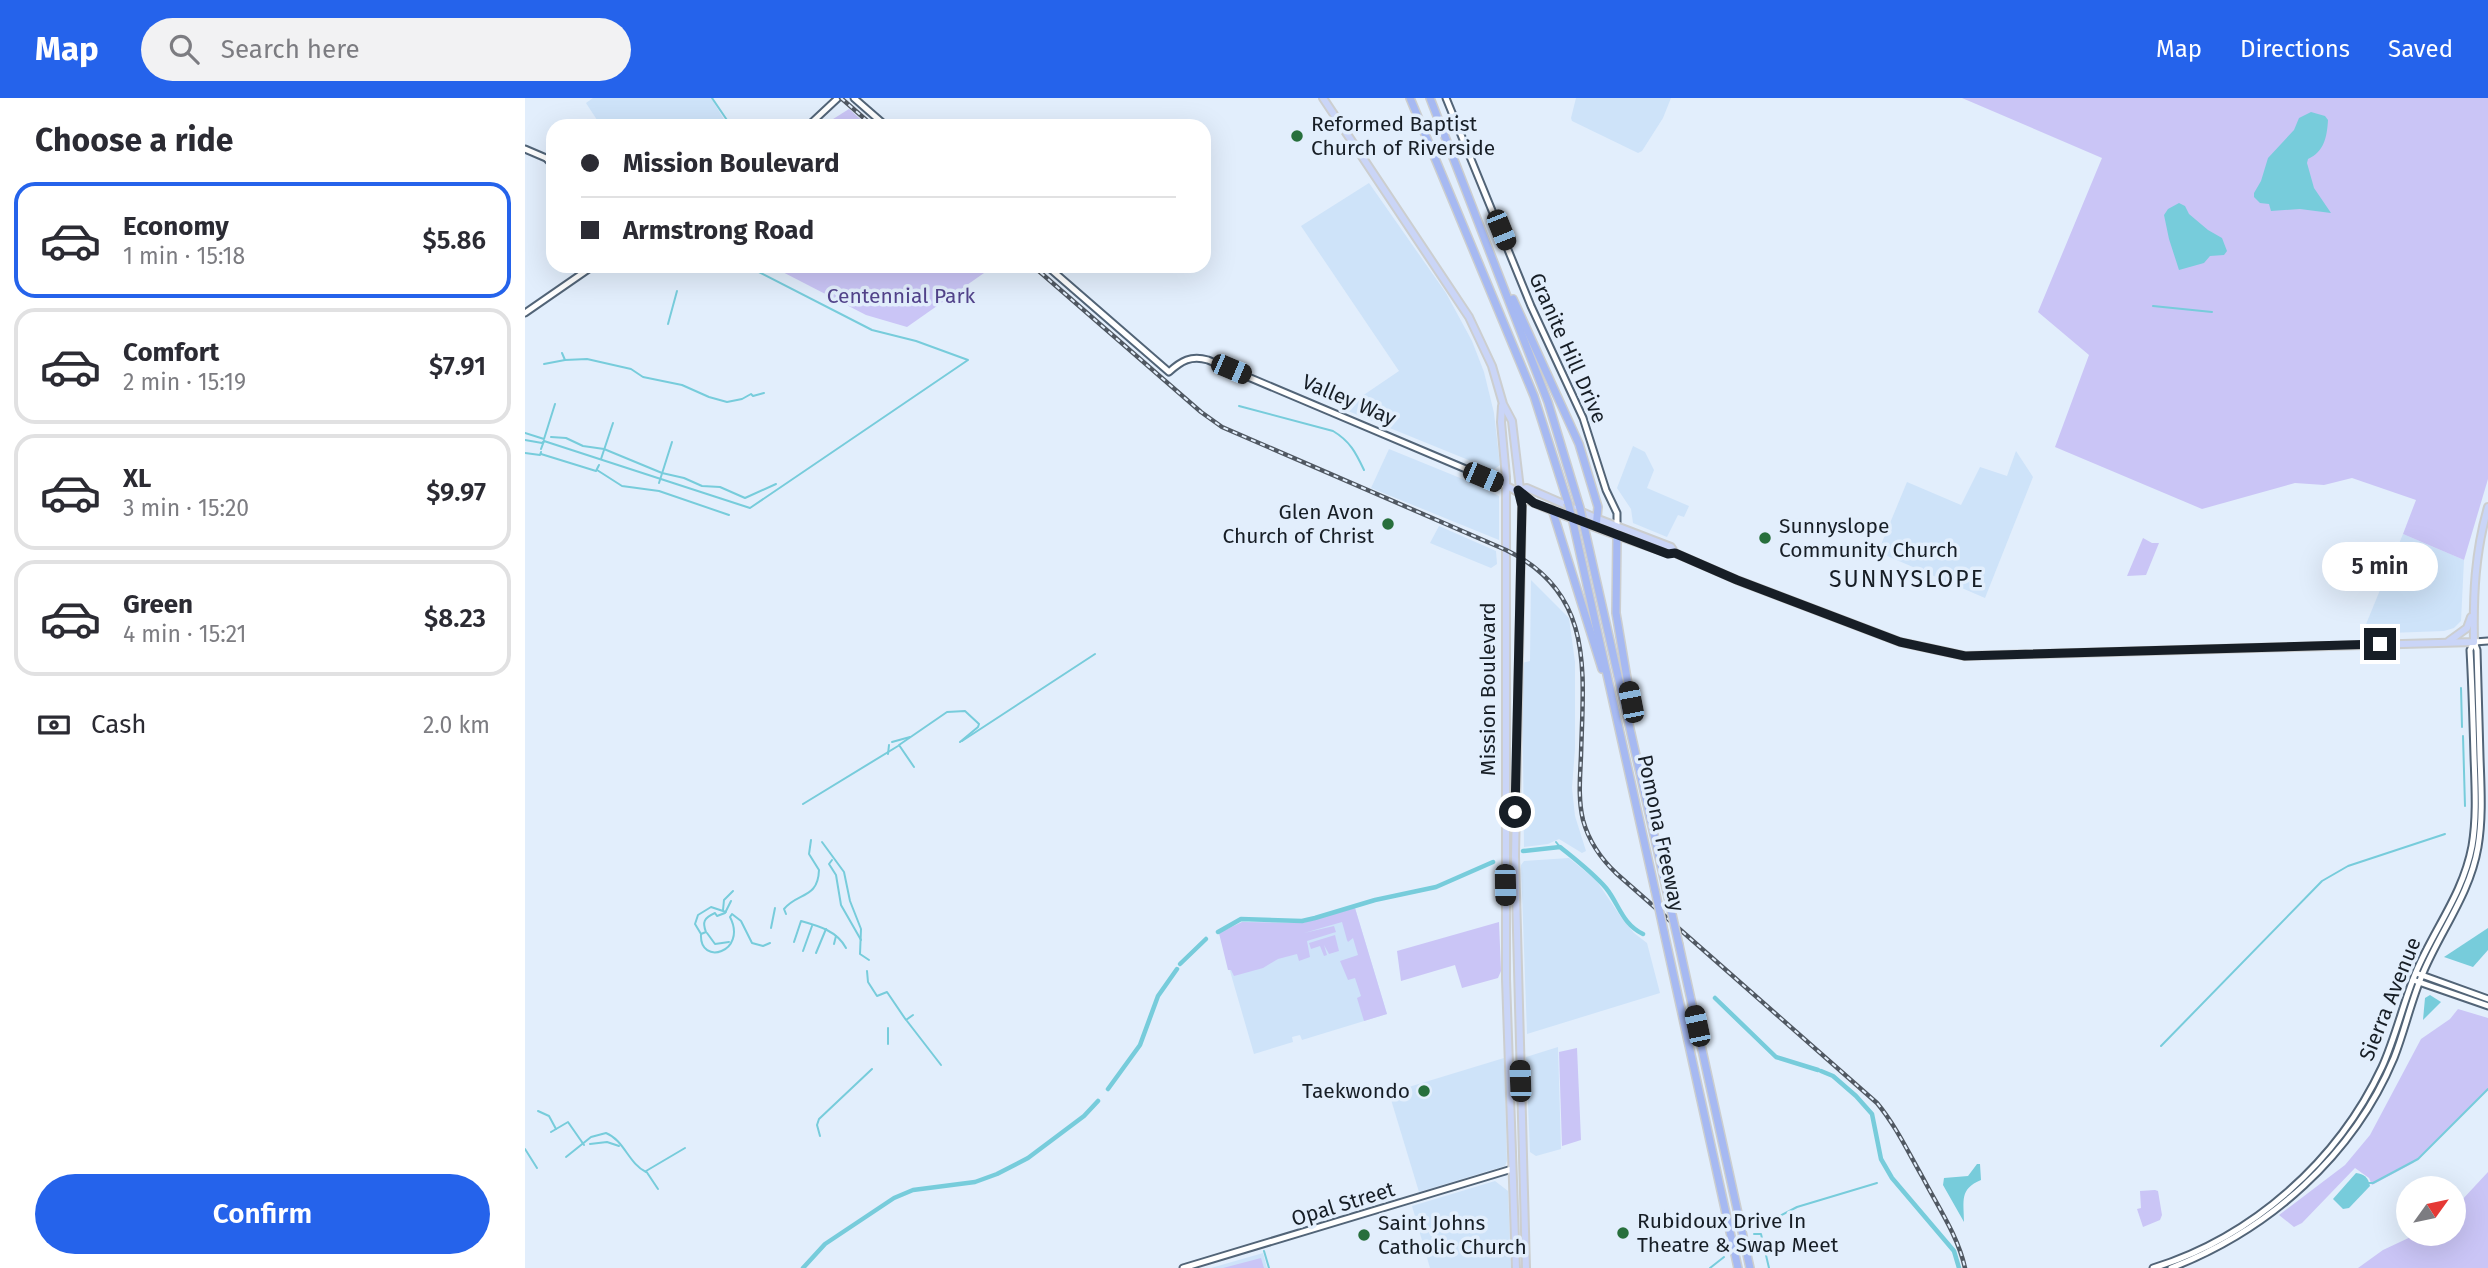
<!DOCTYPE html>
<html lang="en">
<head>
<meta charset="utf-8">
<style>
  :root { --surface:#fff; --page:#f2f2f3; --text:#2b2b33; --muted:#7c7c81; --line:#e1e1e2; --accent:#2563eb }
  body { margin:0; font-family:"Fira Sans",sans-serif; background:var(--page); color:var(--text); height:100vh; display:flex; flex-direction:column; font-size:26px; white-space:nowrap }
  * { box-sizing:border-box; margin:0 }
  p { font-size:23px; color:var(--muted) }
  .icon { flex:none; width:38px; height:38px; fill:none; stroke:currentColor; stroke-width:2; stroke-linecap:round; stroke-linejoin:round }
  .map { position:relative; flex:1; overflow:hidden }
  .sheet { display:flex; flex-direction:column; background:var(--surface); width:525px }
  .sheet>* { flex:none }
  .guide { position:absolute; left:21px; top:21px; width:665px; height:154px; border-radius:21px; box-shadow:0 7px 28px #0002; display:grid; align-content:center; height:154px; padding:0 35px; background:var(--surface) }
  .needle { width:46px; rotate:57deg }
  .fabs { position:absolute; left:1871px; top:1078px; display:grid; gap:14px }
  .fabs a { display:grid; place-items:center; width:70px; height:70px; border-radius:50%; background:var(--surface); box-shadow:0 7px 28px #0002; font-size:35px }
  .end { position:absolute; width:32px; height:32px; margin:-16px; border:9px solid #171e26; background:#fff; box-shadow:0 0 0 4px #fff }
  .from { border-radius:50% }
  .bubble { position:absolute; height:49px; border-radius:24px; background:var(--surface); box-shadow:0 7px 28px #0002; font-size:23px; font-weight:600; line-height:49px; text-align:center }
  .car { position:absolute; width:21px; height:42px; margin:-21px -10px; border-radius:9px; box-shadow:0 0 5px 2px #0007; background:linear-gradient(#222 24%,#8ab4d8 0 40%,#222 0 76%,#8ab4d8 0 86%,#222 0) }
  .guide b { display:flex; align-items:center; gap:24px; height:66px; font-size:26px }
  .guide b+b { border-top:2px solid var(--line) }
  .guide i { width:18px; height:18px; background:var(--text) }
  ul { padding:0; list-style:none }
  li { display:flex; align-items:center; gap:21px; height:116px; margin:0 14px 10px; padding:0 21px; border:4px solid var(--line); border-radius:21px }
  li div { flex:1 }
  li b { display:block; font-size:26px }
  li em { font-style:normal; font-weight:600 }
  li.active { border-color:var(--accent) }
  li>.icon { width:63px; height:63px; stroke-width:1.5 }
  h2 { padding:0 35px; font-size:32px; line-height:84px }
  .pay { display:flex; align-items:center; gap:18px; height:77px; padding:0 35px; font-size:26px }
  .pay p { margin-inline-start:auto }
  .action { display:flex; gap:14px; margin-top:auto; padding:14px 35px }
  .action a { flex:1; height:80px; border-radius:42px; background:var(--accent); color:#fff; font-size:28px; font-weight:600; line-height:80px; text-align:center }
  header { display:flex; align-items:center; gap:42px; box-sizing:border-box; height:98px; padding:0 35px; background:var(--accent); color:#fff }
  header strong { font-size:33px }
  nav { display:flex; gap:38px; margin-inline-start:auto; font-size:24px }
  .search { width:490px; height:63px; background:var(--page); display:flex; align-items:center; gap:18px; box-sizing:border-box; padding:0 24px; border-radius:38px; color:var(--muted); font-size:26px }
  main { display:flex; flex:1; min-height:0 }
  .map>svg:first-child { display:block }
  .built { fill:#cee3f9 }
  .green { fill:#cac5f6 }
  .water { fill:#77ccdb }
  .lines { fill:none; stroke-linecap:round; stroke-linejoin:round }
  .stream { stroke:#77ccdb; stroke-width:2 }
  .canal { stroke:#77ccdb; stroke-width:4.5 }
  .tertiary-casing { stroke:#526477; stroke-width:9 }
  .secondary-casing { stroke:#526477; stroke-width:9 }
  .primary-casing { stroke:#cccecf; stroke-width:10 }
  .motorway-casing { stroke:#cccecf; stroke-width:10 }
  .tertiary { stroke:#fff; stroke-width:5 }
  .secondary { stroke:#fff; stroke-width:5 }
  .primary { stroke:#cad5f7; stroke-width:6 }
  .motorway { stroke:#a6b9f2; stroke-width:7 }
  .rail-casing { stroke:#505862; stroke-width:4.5 }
  .rail { stroke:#e2eefc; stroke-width:2; stroke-dasharray:5; stroke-linecap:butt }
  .motorway-bridge-casing { stroke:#cccecf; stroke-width:10; stroke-linecap:butt }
  .motorway-bridge { stroke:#a6b9f2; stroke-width:7 }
  .route { stroke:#171e26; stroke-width:9 }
  .poi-dot { fill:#276f3c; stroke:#e2eefc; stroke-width:2.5 }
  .labels { text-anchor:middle; stroke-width:7; stroke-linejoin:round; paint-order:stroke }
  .poi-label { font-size:21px; fill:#171e26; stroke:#e2eefc; text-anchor:start }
  .park-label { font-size:21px; fill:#53448c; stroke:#e2eefc }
  .street-label { font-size:21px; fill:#171e26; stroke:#e2eefc }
  .neighbourhood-label { font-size:23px; letter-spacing:2px; fill:#171e26; stroke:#e2eefc }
</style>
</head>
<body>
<header>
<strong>Map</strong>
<div class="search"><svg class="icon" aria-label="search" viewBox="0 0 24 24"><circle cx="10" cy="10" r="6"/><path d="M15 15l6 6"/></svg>Search here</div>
<nav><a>Map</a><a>Directions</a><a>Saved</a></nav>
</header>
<main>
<section class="sheet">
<h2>Choose a ride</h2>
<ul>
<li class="active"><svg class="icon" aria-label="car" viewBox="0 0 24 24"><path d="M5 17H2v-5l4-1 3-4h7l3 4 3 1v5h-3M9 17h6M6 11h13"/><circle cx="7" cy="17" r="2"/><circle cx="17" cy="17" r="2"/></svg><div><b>Economy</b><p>1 min · 15:18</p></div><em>$5.86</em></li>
<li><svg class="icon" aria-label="car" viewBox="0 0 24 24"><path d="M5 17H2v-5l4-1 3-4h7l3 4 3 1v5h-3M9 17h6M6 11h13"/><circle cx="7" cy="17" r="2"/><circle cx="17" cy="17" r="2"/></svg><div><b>Comfort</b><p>2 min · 15:19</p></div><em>$7.91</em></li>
<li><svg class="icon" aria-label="car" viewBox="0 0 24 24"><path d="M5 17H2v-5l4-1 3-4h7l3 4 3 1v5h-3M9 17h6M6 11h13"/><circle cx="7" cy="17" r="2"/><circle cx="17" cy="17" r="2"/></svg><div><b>XL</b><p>3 min · 15:20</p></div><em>$9.97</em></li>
<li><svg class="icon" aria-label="car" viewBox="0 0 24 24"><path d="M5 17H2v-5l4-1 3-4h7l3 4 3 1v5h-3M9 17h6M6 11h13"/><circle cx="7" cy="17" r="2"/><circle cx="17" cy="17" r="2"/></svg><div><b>Green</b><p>4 min · 15:21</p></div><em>$8.23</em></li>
</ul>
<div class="pay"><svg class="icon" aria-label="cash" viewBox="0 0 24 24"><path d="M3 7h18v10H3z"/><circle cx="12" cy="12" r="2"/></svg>Cash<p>2.0 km</p></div>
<div class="action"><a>Confirm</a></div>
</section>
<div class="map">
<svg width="1963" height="1170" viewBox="0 0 1963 1170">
  <rect width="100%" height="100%" fill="#e2eefc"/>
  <g class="built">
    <path d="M68 0H186L203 28H76L61 5Z"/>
    <path d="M1051 0H1146L1138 20 1117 53 1113 55 1047 23 1046 20Z"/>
    <path d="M844 85 921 195 947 243 959 274 969 315 975 367 968 372 818 311 874 273 776 128Z"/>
    <path d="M1108 348 1120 354 1129 372 1122 390 1164 408 1159 419 1153 417 1142 439 1108 425 1106 411 1092 390Z"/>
    <path d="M864 351 945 384 974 398V442L846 390Z"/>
    <path d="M1491 353 1508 379 1460 500 1353 454 1382 384 1436 407 1455 369 1482 378Z"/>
    <path d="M914 428 971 453 972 466 966 470 905 445Z"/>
    <path d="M1878 436 1939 462 1936 523 1929 530 1919 533 1837 536Z"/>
    <path d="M1006 482 1044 520 1050 564V651L1047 690 1050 718 1061 753 1057 755 1034 741 1023 746 999 749 997 565 1005 563Z"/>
    <path d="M1044 760 1071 782 1096 819 1109 835 1122 845 1135 895 1002 936 996 767 999 763Z"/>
    <path d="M830 810 862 916 777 942 775 937 767 939 768 944 729 956 694 835 717 824 778 825Z"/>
    <path d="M1033 949 1036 1051 1011 1058 1005 1054 1001 959Z"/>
    <path d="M979 960 982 1063 980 1068 894 1094 864 995Z"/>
    <path d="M970 1083 983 1093 986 1170H905L887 1108Z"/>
    <path d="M738 1155 742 1170H686Z"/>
  </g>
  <g class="green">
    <path d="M1437 0H1963V381L1939 462 1878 436 1891 402 1827 380 1799 387 1770 385 1677 411 1530 349 1564 257 1513 214 1577 60Z"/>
    <path d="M324 11 343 28H297Z"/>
    <path d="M246 168H469L382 229 341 217Z"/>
    <path d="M1618 440 1627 445H1634L1621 477 1602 478Z"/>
    <path d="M830 810 862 916 839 923 832 900 836 898 830 880 823 882 815 863 833 857 828 840 823 844 822 842 817 824 779 835 809 828 811 834 782 843 785 859 774 863 772 856 753 861 738 870 709 878 706 872H703L694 835 717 824 778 825Z"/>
    <path d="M974 824 976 873 973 880 937 890 930 867 876 883 872 853Z"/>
    <path d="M810 837 814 853 804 856 799 847 802 857 799 858 795 848 786 851 784 845Z"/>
    <path d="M1933 911 1963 920V992L1888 1065 1847 1087 1844 1080 1830 1070 1777 1125 1769 1129 1754 1117 1820 1067 1845 1037 1896 941 1925 921Z"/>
    <path d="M1052 950 1056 1042 1037 1048 1034 954Z"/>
    <path d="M1963 1074V1170H1833L1858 1152 1892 1136H1928L1929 1107 1936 1103Z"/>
    <path d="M1630 1092 1633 1093 1637 1117 1635 1122 1618 1129 1612 1111 1616 1110 1615 1093Z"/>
    <path d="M736 1160 739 1170H698Z"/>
  </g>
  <g class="water">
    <path d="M1786 14 1800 18 1803 22C1802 39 1799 54 1783 61L1782 65 1789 90 1806 115 1775 111 1746 113 1744 106 1735 105 1729 99V95L1736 83 1743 60 1769 32 1774 20Z"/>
    <path d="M1654 105 1660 108 1664 116 1683 132 1697 140 1702 153 1699 157 1685 158 1679 165 1654 172 1644 141 1639 117 1643 111Z"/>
    <path d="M1963 830V852L1948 869 1919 859Z"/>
    <path d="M1905 897 1916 904 1898 922 1900 900Z"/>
    <path d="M1452 1066H1455L1456 1082C1434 1091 1439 1103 1439 1124L1418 1087 1419 1080 1443 1078Z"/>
    <path d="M1831 1075C1839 1076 1843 1079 1845 1088L1824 1110 1818 1111 1808 1101Z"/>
  </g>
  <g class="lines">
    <g class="stream">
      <path d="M187 0 206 28"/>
      <path d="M1628 208 1687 214"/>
      <path d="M143 226 152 193"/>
      <path d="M40 262 62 261 106 271 118 279 157 287 184 299 202 304 217 301 226 296 228 298 239 295"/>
      <path d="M19 266 40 262 37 255"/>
      <path d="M714 308 808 333C825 343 831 355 839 372"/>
      <path d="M0 335 19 341 30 306"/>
      <path d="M26 339 41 340 58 348 79 351 137 375 159 380 177 388 195 389 220 400 251 386"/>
      <path d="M0 342 17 345 19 343"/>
      <path d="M16 351 19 343 225 410 443 262 391 243 347 232 222 168"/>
      <path d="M0 355 15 357 16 354"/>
      <path d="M16 356 71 373 74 367"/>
      <path d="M76 361 88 325"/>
      <path d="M72 372 97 388 134 393 204 417"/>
      <path d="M134 385 147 344"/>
      <path d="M1936 590 1937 629"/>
      <path d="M1938 638 1940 708"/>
      <path d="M437 643 570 556"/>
      <path d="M367 644 385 639"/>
      <path d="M363 656 364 647"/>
      <path d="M389 669 374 647 422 614 440 613 454 626 453 629 435 644"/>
      <path d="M278 706 373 648"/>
      <path d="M297 744 319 774 325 803 336 831 335 856 344 862"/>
      <path d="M1031 744 1035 749"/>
      <path d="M307 762 304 766 311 777 316 807 336 842"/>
      <path d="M198 812 199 802 208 793"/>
      <path d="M201 814 186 809 173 817 170 826 176 836 181 834C177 824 179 820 190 815L192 818 200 815 206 803"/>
      <path d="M261 816 259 811C273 794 293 801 294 772L284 756 286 742"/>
      <path d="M246 830 250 810"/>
      <path d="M182 835 190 846 204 844"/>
      <path d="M176 836C174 869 223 854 205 819L207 816 216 823 227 845 238 848 245 845"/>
      <path d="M269 844 276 823C294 828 312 833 321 850"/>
      <path d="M309 846 311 838"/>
      <path d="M278 853 287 828"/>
      <path d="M291 855 301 831"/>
      <path d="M342 873 343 884 352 898 362 894 381 922 388 917"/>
      <path d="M382 923 416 967"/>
      <path d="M363 946V930"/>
      <path d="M1636 948 1797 783 1823 768 1920 736"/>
      <path d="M13 1013 24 1018 31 1031"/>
      <path d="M26 1034 43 1024 59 1047"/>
      <path d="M295 1038 292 1027 294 1021 347 971"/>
      <path d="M65 1046 82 1044 94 1048"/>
      <path d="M0 1051 12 1070"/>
      <path d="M41 1059 66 1039 81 1035C99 1042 104 1066 121 1074"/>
      <path d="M1843 1085H1848L1893 1061 1963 991"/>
      <path d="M133 1091 121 1073 160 1050"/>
      <path d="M1247 1122 1272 1109 1352 1085"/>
      <path d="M1229 1136H1236L1244 1170"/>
      <path d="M739 1153 744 1170"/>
      <path d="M1185 1170 1199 1159"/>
    </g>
    <g class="canal">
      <path d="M998 753 1035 749C1051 762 1067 774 1081 790 1094 806 1097 826 1118 836"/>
      <path d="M693 834 716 821 777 823 790 820 850 802 911 789 968 764"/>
      <path d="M655 866 681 841"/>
      <path d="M1190 900 1251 959 1293 972"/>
      <path d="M1296 973 1308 978 1331 998 1347 1016 1356 1061 1367 1080 1429 1153 1434 1170"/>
      <path d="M583 991 615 947 633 898 652 871"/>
      <path d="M278 1170 300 1146 369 1100 388 1092 450 1084 472 1076 503 1060 559 1018 573 1003"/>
    </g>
    <g class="tertiary-casing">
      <g id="tertiary">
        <path d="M329 0 361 28"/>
        <path d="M921 0 1006 208 1058 320 1081 392 1092 415V438"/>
        <path d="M0 51 21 60 28 67"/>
        <path d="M522 168 644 274C656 263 666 257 683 262L981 388"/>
        <path d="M1949 544 1963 543"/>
        <path d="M1891 875 1963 901"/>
        <path d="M1888 882 1963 908"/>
        <path d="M658 1170 987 1071"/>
      </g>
    </g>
    <g class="secondary-casing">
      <g id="secondary">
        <path d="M283 28 313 0"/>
        <path d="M0 215 68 168"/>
        <path d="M1628 1170C1728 1139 1813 1063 1857 969 1871 938 1878 905 1891 874 1909 831 1938 796 1947 748 1952 719 1950 688 1949 658 1948 623 1947 588 1945 552L1949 544"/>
        <path d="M1646 1170C1744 1132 1828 1058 1869 960 1880 932 1886 903 1898 875 1916 832 1945 796 1953 749 1958 719 1956 689 1955 659 1954 623 1953 588 1952 552L1949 544"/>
      </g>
    </g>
    <g class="primary-casing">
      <g id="primary">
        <path d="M798 0 944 219 967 268 978 306 987 323 997 408 990 758 1001 1170"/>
        <path d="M977 308 976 324 981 379V881L991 1170"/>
        <path d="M981 388C993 392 998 400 1009 405 1053 424 1098 440 1143 455H1150"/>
        <path d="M993 392 1002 390 1073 421 1146 449 1150 455 1212 482 1375 544 1440 558 1949 544C1948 497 1950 454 1963 409"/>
        <path d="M1924 543 1942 530 1946 519"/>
      </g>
    </g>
    <g class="motorway-casing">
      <g id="motorway">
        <path d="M885 0 1009 298 1043 405"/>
        <path d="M905 0 1023 304 1055 410"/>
        <path d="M988 201 1054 346 1073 409 1071 429"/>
        <path d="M1027 411 1077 571"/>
        <path d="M1048 424 1130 792"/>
        <path d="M1059 428 1144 803"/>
        <path d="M1092 438 1091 515 1106 604 1105 616"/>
        <path d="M1139 834 1213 1170"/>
        <path d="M1154 847 1225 1170"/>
      </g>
    </g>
    <use href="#tertiary" class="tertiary"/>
    <use href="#secondary" class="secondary"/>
    <use href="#primary" class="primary"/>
    <use href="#motorway" class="motorway"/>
    <g class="rail-casing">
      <g id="rail">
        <path d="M316 0 348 28"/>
        <path d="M508 168 676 314 697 329 981 452C1071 495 1058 575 1056 658 1055 680 1053 701 1058 722 1064 744 1076 761 1092 776L1352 1005C1371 1028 1383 1054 1398 1080 1413 1109 1433 1138 1440 1170"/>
      </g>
    </g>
    <use href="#rail" class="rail"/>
    <g class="motorway-bridge-casing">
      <g id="motorway-bridge">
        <path d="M1043 405 1048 424"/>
        <path d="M1055 410 1059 428"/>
        <path d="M1130 792 1139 834"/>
        <path d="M1144 803 1154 847"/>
      </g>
    </g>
    <use href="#motorway-bridge" class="motorway-bridge"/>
  </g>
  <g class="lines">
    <path class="route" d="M990 714 997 408 993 392 1009 405 1143 456 1150 455 1212 482 1375 544 1440 558 1855 546"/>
  </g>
  <g class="poi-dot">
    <circle cx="772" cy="38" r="7"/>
    <circle cx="863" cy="426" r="7"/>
    <circle cx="1240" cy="440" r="7"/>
    <circle cx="899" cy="993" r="7"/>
    <circle cx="1098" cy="1135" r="7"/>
    <circle cx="839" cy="1137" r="7"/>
  </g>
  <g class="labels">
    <g class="poi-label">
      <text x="786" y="33">Reformed Baptist<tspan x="786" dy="24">Church of Riverside</tspan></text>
      <text x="849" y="421" text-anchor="end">Glen Avon<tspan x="849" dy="24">Church of Christ</tspan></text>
      <text x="1254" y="435">Sunnyslope<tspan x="1254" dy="24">Community Church</tspan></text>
      <text x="885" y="1000" text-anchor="end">Taekwondo</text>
      <text x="1112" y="1130">Rubidoux Drive In<tspan x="1112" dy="24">Theatre &amp; Swap Meet</tspan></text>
      <text x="853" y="1132">Saint Johns<tspan x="853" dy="24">Catholic Church</tspan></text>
    </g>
    <g class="park-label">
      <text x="376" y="205">Centennial Park</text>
    </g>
    <g class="street-label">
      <text transform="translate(1043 250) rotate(66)" y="7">Granite Hill Drive</text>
      <text transform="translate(824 302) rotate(23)" y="7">Valley Way</text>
      <text transform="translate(963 591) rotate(-90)" y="7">Mission Boulevard</text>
      <text transform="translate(1136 735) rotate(78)" y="7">Pomona Freeway</text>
      <text transform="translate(1865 901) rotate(-68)" y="7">Sierra Avenue</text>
      <text transform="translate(818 1106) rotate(-17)" y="7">Opal Street</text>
    </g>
    <g class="neighbourhood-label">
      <text x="1382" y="489">SUNNYSLOPE</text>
    </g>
  </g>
</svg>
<div class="fabs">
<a><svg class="needle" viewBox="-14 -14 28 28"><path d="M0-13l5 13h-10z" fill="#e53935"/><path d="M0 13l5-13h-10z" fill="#7c7c81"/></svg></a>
</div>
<i class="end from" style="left:990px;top:714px"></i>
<i class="end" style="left:1855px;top:546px"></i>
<div class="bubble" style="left:1797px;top:444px;width:116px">5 min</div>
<i class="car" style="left:976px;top:132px;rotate:158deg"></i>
<i class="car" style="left:706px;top:271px;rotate:113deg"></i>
<i class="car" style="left:958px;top:379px;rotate:113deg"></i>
<i class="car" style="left:1106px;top:604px;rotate:349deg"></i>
<i class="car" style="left:980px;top:787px;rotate:179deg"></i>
<i class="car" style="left:1172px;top:928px;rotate:348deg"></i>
<i class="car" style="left:995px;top:983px;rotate:358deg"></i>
<div class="guide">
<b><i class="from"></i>Mission Boulevard</b>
<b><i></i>Armstrong Road</b>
</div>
</div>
</main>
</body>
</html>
